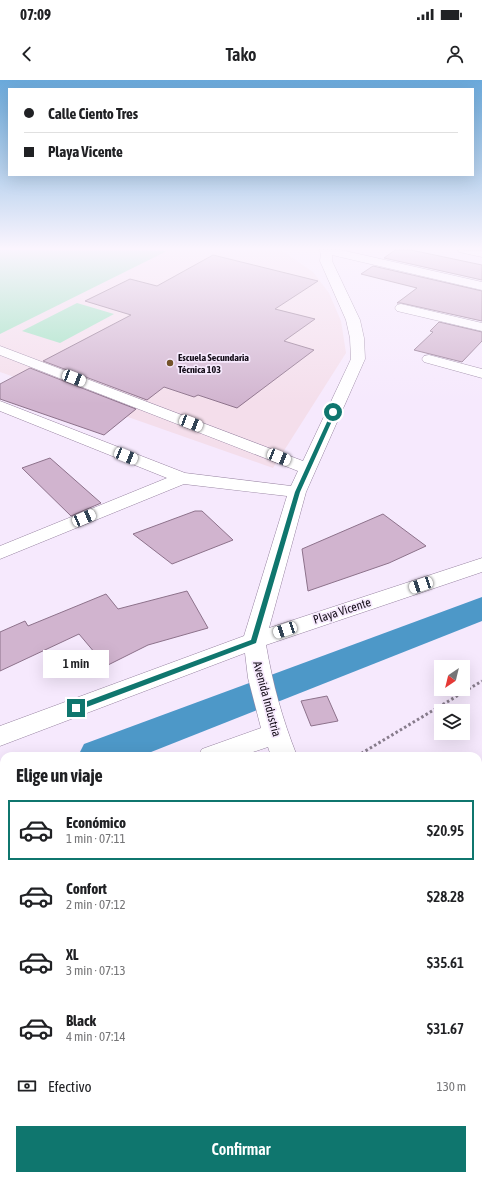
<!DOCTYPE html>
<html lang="es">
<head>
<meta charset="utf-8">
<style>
  :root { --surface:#fff; --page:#f6f6f6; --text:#202124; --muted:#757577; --line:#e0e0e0; --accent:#0f766e }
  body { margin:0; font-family:"Asap Condensed",sans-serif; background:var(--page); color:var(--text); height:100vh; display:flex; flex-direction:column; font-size:15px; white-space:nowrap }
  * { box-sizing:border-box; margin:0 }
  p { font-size:13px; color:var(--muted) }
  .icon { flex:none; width:22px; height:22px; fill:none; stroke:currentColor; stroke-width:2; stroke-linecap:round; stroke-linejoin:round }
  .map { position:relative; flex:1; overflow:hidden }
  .details { position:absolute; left:0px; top:672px; width:482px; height:428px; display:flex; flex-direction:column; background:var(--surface); border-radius:12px 12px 0 0; box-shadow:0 4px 16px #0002 }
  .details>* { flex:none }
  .hud { position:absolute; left:8px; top:8px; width:466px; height:88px; border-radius:0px; box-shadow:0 4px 16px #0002; display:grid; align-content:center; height:88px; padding:0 16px; background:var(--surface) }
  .needle { width:26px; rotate:215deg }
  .fabs { position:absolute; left:434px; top:580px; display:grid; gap:8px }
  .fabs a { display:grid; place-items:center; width:36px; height:36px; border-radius:0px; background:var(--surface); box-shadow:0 4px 16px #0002; font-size:20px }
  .end { position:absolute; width:18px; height:18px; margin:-9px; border:5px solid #0f766e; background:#fff; box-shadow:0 0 0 2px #fff }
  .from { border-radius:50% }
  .bubble { position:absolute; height:28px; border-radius:0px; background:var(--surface); box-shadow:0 4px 16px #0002; font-size:13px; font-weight:600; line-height:28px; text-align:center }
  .car { position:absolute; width:12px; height:24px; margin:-12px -6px; border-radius:5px; box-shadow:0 0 3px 1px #0007; background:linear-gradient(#fff 24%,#345 0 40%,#fff 0 76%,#345 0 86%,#fff 0) }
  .hud b { display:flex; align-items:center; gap:14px; height:38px; font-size:15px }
  .hud b+b { border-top:1px solid var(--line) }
  .hud i { width:10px; height:10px; background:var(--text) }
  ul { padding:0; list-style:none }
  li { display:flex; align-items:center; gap:12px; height:60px; margin:0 8px 6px; padding:0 8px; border:2px solid transparent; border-radius:0px }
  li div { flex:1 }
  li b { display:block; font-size:15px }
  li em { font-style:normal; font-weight:600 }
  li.active { border-color:var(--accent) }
  li>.icon { width:36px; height:36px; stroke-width:1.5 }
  h2 { padding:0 16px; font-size:18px; line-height:48px }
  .pay { display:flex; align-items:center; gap:10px; height:44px; padding:0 16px; font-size:15px }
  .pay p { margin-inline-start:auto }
  .primary-button { display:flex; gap:8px; margin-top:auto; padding:8px 16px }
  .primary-button a { flex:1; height:46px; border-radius:0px; background:var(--accent); color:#fff; font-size:16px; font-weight:600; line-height:46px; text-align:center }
  .status { display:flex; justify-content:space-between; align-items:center; height:28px; padding:0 20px; background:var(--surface); direction:ltr }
  .status svg { height:11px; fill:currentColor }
  header { display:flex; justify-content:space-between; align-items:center; height:52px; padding:0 16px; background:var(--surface); font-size:18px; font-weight:600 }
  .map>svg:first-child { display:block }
  .education { fill:#f4deeb }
  .green { fill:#9ee2c0 }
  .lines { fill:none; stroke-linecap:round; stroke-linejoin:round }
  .canal { fill:#4d98c8; fill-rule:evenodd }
  .building { fill:#d1b4cf; stroke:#8d728b }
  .minor-casing { stroke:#9783a1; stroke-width:1 }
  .path { stroke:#877c8c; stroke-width:3; stroke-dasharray:2.5 2.5; stroke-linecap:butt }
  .minor { fill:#fff; fill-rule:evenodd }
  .route { fill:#0f766e }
  .poi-dot { fill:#735329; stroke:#f6e9fd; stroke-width:1.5 }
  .labels { text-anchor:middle; stroke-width:3.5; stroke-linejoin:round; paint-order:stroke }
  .far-poi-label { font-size:10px; font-weight:bold; fill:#140d18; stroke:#f6e9fd; text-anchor:start }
  .street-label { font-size:12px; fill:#140d18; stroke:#f6e9fd }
</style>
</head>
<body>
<div class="status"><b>07:09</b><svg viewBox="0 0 49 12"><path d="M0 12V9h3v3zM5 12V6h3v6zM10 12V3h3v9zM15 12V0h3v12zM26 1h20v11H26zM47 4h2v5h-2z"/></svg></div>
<header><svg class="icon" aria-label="back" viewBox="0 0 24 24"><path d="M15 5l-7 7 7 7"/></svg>Tako<svg class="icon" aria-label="person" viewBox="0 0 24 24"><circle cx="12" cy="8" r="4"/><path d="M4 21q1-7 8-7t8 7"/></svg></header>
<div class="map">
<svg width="482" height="1100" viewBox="0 0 482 1100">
  <rect width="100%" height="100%" fill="#f6e9fd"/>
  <path class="education" d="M0 171H283L313 192 329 213 341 241 346 273 273 388 0 292Z"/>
  <g class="green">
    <path d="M0 171V170L167 171 0 254Z"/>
    <path d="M77 223 114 234 60 263 22 251Z"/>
  </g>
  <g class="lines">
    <g class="canal">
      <path d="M482 517V541L141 676H78L84 664Z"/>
      <path d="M4 694V730L0 732V696Z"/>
    </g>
  </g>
  <g class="building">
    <path d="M395 170H411L482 185V200L384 178Z"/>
    <path d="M213 175 318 201 275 229 315 239 284 261 314 270 237 328 198 315 194 317 164 307 147 320 43 281 131 235 85 221 130 199 157 206Z"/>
    <path d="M373 186 482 211V241L401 223H397L417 208 361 194Z"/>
    <path d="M439 242 482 252V261L462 282 414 270 433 252 430 251Z"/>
    <path d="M30 288 136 329 104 355 0 319V304Z"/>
    <path d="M50 378 101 423 71 436 22 388Z"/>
    <path d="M195 431H202L233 460 172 484 133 454Z"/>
    <path d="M383 434 426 466 389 483 308 511 302 469Z"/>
    <path d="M187 511 208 548 148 565 106 586 79 554 0 591V552L25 541 28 546 106 514 118 529Z"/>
    <path d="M327 616 338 641 311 646 301 621Z"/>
  </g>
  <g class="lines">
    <g class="minor-casing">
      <g id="minor">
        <path d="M319 170H341L482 202V210L332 175V181L360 240 364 258 365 279 306 412 269 548 482 478V492L266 565C273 605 282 638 297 676H271L268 667 241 676H198L202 669 261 648 248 598 245 573 0 666V646L244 556 287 416 184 404 0 479V466L167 398 0 331V321L185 393 291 406 298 391 0 275V266L303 381 351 279 350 258 346 240 320 181 321 173Z"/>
        <path d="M458 170 482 171V177L459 172Z"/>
        <path d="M401 224 482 243V251L397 231 395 228 397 225Z"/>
        <path d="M429 275 482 289V298L424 282 422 279 424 276Z"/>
        <path d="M4 750V776L0 778V752Z"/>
        <path d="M408 1096H462L464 1100H406Z"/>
      </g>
    </g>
    <path class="path" d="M357 676 482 601"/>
    <use href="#minor" class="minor"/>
  </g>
  <linearGradient id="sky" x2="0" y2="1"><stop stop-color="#6aa9db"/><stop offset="0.52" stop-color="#fbf5fe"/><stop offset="1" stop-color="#fbf5fe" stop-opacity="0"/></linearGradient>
  <rect width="482" height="324" fill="url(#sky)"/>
  <path class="route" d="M332 331 336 332 300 412 256 563 79 630H74V626L251 560 295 412Z"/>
  <circle class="poi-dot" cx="170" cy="283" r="4"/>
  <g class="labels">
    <g class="far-poi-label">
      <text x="178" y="281">Escuela Secundaria<tspan x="178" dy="12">Técnica 103</tspan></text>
    </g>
    <g class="street-label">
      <text transform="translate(342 531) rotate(-18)" y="4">Playa Vicente</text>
      <text transform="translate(267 619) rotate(75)" y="4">Avenida Industria</text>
    </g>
  </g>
</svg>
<div class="fabs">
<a><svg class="needle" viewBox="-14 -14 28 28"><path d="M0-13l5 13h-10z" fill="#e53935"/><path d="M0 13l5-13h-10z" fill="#757577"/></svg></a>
<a><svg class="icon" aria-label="layers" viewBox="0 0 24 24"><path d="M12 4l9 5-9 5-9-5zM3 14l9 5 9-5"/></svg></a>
</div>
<i class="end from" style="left:333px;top:332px"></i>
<i class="end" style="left:76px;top:628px"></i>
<div class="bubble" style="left:43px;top:570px;width:66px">1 min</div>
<i class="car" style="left:74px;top:298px;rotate:111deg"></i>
<i class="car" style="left:191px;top:343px;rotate:111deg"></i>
<i class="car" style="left:126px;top:376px;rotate:112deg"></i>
<i class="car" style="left:279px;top:377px;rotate:112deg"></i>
<i class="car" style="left:84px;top:438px;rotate:67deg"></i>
<i class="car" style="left:421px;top:505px;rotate:251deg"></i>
<i class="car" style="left:285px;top:550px;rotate:251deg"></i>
<div class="hud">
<b><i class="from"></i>Calle Ciento Tres</b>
<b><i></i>Playa Vicente</b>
</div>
<section class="details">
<h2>Elige un viaje</h2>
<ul>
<li class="active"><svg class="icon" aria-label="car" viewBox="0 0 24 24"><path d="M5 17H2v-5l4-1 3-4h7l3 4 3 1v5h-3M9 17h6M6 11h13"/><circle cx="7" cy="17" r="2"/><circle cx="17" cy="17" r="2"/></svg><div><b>Económico</b><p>1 min · 07:11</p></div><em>$20.95</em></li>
<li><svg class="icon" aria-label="car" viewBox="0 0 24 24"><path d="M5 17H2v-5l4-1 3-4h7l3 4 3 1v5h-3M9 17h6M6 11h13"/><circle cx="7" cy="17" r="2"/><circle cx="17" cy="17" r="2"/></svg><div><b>Confort</b><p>2 min · 07:12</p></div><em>$28.28</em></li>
<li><svg class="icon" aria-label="car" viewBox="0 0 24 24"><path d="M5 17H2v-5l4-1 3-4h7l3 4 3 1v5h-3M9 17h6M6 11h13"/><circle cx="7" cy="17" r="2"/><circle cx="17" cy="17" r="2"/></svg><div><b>XL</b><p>3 min · 07:13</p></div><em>$35.61</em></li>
<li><svg class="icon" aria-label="car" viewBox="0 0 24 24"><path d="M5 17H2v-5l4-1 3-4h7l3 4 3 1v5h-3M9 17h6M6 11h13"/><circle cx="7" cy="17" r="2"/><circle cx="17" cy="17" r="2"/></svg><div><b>Black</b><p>4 min · 07:14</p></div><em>$31.67</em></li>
</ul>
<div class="pay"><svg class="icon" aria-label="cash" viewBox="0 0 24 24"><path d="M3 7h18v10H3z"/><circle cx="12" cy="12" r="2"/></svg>Efectivo<p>130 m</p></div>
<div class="primary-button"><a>Confirmar</a></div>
</section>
</div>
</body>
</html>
